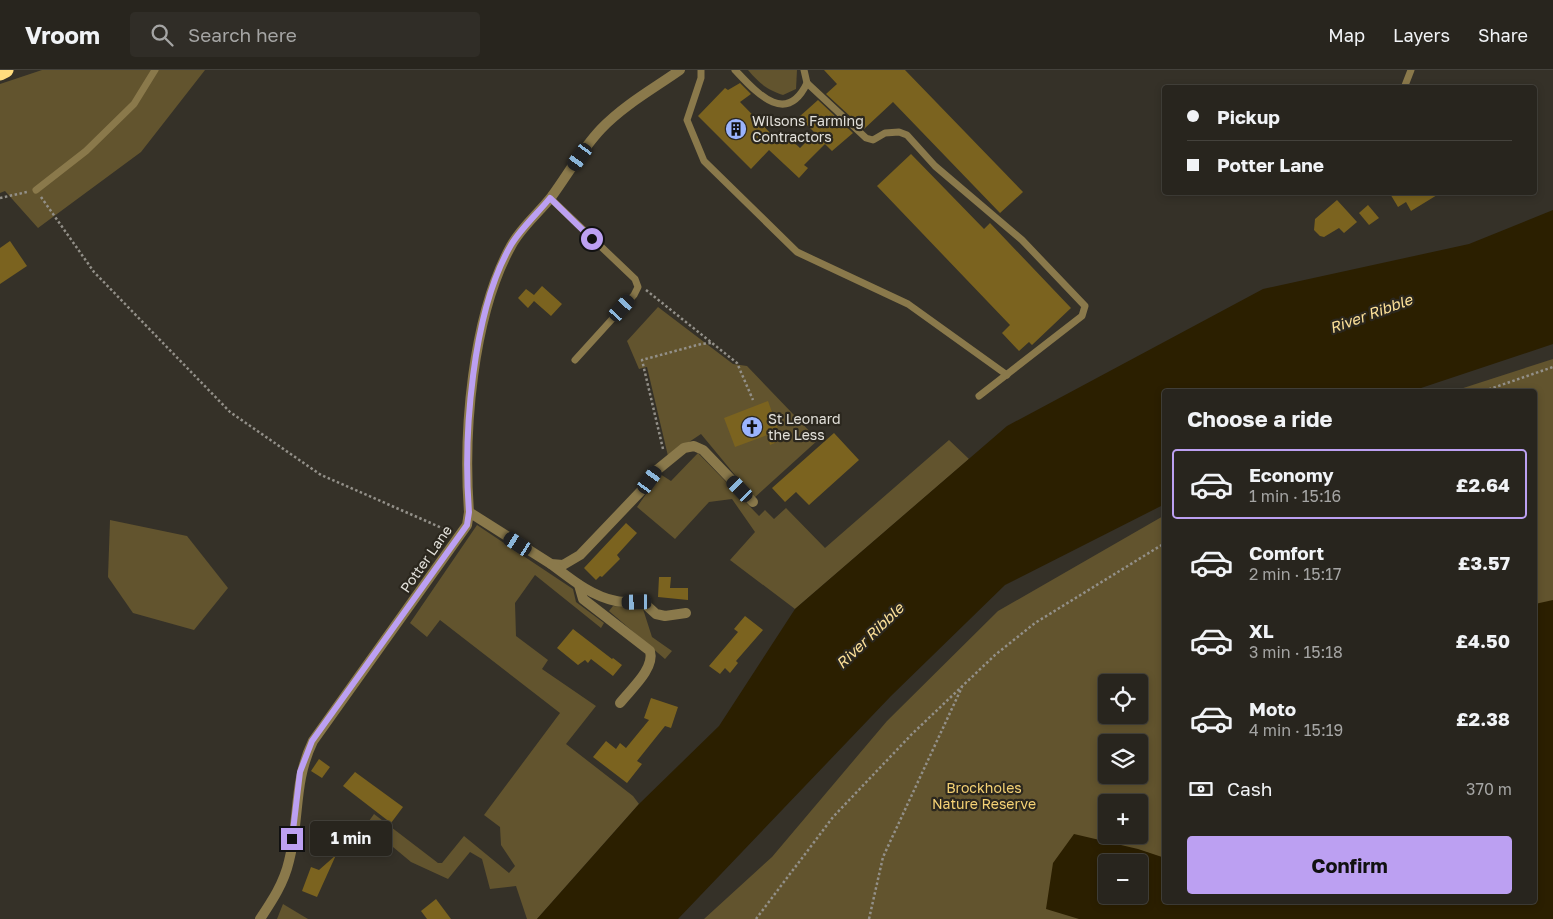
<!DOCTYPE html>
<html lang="en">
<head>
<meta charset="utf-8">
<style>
  :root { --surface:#28251e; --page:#302d27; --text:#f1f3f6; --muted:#a5a5a4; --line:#44423c; --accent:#bca0f2 }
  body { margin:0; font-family:"Golos Text",sans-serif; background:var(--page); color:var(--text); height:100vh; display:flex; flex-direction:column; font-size:19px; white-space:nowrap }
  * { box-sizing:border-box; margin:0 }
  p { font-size:16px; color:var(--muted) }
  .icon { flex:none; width:28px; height:28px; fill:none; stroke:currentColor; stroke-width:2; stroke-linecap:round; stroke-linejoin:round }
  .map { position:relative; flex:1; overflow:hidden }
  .details { position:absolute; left:1162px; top:319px; width:375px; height:515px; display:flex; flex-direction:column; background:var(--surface); border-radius:5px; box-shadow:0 2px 8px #0003,0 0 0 1px var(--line) }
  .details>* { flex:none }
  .hud { position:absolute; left:1162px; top:15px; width:375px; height:110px; border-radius:5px; box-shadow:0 2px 8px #0003,0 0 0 1px var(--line); display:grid; align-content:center; height:110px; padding:0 25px; background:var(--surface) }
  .fabs { position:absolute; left:1098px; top:604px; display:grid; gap:10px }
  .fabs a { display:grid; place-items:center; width:50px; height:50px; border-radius:5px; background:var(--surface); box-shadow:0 2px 8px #0003,0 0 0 1px var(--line); font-size:25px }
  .end { position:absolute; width:22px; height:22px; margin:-11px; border:6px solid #bca0f2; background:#111; box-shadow:0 0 0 2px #111 }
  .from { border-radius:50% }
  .bubble { position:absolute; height:35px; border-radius:5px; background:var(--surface); box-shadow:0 2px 8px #0003,0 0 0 1px var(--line); font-size:16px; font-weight:700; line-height:35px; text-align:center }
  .car { position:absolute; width:15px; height:30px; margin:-15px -8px; border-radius:6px; box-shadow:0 0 4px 1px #0007; background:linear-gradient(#222 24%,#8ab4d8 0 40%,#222 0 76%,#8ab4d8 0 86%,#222 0) }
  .hud b { display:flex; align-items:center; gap:18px; height:48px; font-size:19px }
  .hud b+b { border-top:1px solid var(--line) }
  .hud i { width:12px; height:12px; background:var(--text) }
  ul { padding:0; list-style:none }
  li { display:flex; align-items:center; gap:15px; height:70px; margin:0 10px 8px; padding:0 15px; border:2px solid transparent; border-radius:5px }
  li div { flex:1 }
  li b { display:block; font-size:19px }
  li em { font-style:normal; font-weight:700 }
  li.on { border-color:var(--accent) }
  li>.icon { width:45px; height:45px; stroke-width:1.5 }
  h2 { padding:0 25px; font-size:22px; line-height:60px }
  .pay { display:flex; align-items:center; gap:12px; height:55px; padding:0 25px; font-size:19px }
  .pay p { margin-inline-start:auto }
  .primary-button { display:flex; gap:10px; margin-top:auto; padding:10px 25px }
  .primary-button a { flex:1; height:58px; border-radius:5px; background:var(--accent); color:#111; font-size:20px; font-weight:700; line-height:58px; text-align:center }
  header { display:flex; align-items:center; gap:30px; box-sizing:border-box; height:70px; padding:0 25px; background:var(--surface); border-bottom:1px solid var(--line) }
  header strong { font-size:24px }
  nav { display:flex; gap:28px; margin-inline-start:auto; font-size:18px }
  .search { width:350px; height:45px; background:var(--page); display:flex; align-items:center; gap:12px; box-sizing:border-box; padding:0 18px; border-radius:5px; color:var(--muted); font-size:19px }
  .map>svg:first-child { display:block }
  .green { fill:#62542e; fill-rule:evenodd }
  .water { fill:#2b1f00; fill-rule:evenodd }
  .building { fill:#7b631f }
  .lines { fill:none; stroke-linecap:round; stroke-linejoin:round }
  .path { stroke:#939089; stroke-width:2.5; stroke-dasharray:2.5 2.5; stroke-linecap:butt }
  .lane { stroke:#8a794b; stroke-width:7 }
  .street { stroke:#8a794b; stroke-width:10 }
  .highway { stroke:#ffdc7e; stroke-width:15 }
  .route { stroke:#bca0f2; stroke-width:6 }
  .labels { text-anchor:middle; stroke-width:4.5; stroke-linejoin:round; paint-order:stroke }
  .poi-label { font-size:14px; fill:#e3e1db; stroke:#2b271e; text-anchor:start }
  .street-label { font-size:14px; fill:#e3e1db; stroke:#2b271e }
  .park-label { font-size:14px; fill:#f5d275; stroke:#2b271e }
  .water-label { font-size:15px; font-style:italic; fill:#fde199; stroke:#2b271e }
</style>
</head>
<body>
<header>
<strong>Vroom</strong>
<div class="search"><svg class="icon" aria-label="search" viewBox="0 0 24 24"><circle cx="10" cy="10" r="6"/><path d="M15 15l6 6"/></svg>Search here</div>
<nav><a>Map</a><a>Layers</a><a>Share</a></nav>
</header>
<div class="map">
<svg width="1553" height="849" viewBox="0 0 1553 849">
  <rect width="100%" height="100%" fill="#353128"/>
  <g class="green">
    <path d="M42 0H205L141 82 38 158 5 121 0 123V14Z"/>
    <path d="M748 0H797L796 19 783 25C767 20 759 13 748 0Z"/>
    <path d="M658 237 733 294 747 296 818 370 754 428 701 364 668 386 647 297 639 299 627 271Z"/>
    <path d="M1553 289V849H704L772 787 887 651 998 541 1165 445V831H1535V321H1454ZM1106 612H1139V645H1106ZM1106 672H1139V705H1106ZM1106 732H1139V765H1106ZM1106 792H1139V825H1106Z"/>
    <path d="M949 370 969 389 795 539 730 490 755 462 732 429 709 432 675 469 637 437 660 404 671 411 698 383 759 446 765 440 774 449 786 438 825 478Z"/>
    <path d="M110 450 187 466 228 518 194 560 133 543 108 507Z"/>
    <path d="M477 455 573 519 576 532 604 553 601 558 535 505 515 533 516 566 548 590 542 599 596 636 566 674 633 726 639 734 537 849H527L516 816 490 819 482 789 470 782 448 809 411 792 387 772 369 751 374 744 438 793H442L464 766 509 803 515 796 501 775 500 757 484 745 560 643 440 550 427 567 410 553Z"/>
    <path d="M613 536 643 539 652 567 672 581 665 589 609 541Z"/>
    <path d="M283 834 308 849H277Z"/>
  </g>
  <g class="water">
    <path d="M1553 140V274L1412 321H1165V434L1005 515 891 626 678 849H537L639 734 719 656 795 539 1007 356 1263 219 1469 174Z"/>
    <path d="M1553 530V849H1079L1046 839 1053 793 1074 764 1138 779 1165 788V831H1535V534ZM1106 792H1139V825H1106Z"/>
  </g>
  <g class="building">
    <path d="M824 0H905L1023 122 1000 143 893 32 864 59 826 24 837 14Z"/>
    <path d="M740 13 751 24 740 32 780 73 787 66 800 78 815 63 799 47 818 30 853 63 832 81 825 74 804 95 808 98 799 108 769 80 751 99 698 46 725 18 728 20Z"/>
    <path d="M911 84 984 159 990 153 1071 238 1032 275 1029 272 1019 281 1002 263 1010 255 877 116Z"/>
    <path d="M1389 122H1442L1411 141 1406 132 1398 137Z"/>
    <path d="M1337 130 1357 152 1344 163 1339 158 1324 167 1320 166 1314 160 1315 149Z"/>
    <path d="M1368 135 1379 148 1369 155 1359 143Z"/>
    <path d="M10 171 27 196 0 214V178Z"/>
    <path d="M542 216 562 234 551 246 534 231 528 238 518 228 526 219 534 225Z"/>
    <path d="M768 331 782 370 770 375 767 365 735 377 724 348Z"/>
    <path d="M834 363 859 390 809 435 796 422 785 432 772 418Z"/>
    <path d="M626 453 637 463 617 485 620 489 602 507 600 506 596 510 584 498Z"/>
    <path d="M659 507H671L670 518H688V530L658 527Z"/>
    <path d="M745 546 763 560 736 591 738 593 730 603 725 598 720 604 709 596 738 562 734 559Z"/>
    <path d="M573 559 612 589 613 588 622 595 613 606 591 589 588 593 585 590 578 595 557 578Z"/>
    <path d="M651 628 678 637 671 658 665 656 637 691 642 694 627 713 593 687 606 671 616 679 620 673 626 678 649 650 644 648Z"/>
    <path d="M319 689 330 697 322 708 311 701Z"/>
    <path d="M355 702 403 737 391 753 343 716Z"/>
    <path d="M336 785 317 827 302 821 311 797 319 800Z"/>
    <path d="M436 829 451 849H427L421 841Z"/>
  </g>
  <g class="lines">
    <g class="path">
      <path d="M41 127 94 202 230 342 321 405 449 461"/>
      <path d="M0 128 27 122"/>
      <path d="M646 220 737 293 753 330"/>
      <path d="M1484 321 1553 297"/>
      <path d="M663 379 642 290 701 274 712 273"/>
      <path d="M756 849 833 747 912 664 995 585 1035 553 1165 473"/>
      <path d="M869 849 883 787 962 617"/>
    </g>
    <g class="lane">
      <path d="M701 0V8L687 50 704 91 797 182 908 234 1007 305"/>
      <path d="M735 0C756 22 786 57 807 13"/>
      <path d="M804 0 807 13 866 68 873 70 885 63 899 62 907 65 935 96 1022 170 1085 236 1082 246 979 326"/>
      <path d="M1404 18 1411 0"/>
      <path d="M36 120 86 81 134 34 155 0"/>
      <path d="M550 128 635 209 638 217 634 225 575 290"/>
    </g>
    <g class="street">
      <path d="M469 442 551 494 563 495 580 485 642 420 657 400 684 378 694 376 703 380 753 432"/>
      <path d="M551 494C571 509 591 526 616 531 625 533 635 531 644 533L656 544 665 546 686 543"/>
      <path d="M579 515 583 529 650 581C655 599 630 620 620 633"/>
      <path d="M260 849C272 831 284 813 289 791 300 749 293 712 313 671L467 455 469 442C463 362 472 247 511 176 521 157 539 143 552 126 568 104 582 79 601 59 624 35 653 19 680 0"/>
    </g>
    <path class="highway" d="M0 3 6 0"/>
  </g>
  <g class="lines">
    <path class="route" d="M292 769 300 702 312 671 467 455 469 442C463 366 472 242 511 175 521 158 538 143 550 128L592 169"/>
  </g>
  <defs>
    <g id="building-disc" transform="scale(1.125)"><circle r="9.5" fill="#9bb4fd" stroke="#2b271e"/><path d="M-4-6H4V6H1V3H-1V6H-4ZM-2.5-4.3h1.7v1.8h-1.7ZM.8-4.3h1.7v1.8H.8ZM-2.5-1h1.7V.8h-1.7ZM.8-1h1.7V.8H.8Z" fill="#111"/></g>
    <g id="church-disc" transform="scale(1.125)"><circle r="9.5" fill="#9bb4fd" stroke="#2b271e"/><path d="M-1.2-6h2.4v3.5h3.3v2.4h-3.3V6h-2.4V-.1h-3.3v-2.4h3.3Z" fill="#111"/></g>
  </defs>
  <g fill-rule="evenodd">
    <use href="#building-disc" x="736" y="59"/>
    <use href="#church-disc" x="752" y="357"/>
  </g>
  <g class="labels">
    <g class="poi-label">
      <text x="752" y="56">Wilsons Farming<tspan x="752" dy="16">Contractors</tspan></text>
      <text x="768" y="354">St Leonard<tspan x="768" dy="16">the Less</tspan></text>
    </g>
    <g class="street-label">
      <text transform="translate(426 489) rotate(-55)" y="5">Potter Lane</text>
    </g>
    <g class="park-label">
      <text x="984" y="723">Brockholes<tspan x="984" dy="16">Nature Reserve</tspan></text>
    </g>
    <g class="water-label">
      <text transform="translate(1371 244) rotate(-20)" y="5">River Ribble</text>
      <text transform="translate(870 566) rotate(-44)" y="5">River Ribble</text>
    </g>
  </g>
</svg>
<div class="fabs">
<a><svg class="icon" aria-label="locate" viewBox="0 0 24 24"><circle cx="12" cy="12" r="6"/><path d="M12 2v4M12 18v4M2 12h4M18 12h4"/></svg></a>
<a><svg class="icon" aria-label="layers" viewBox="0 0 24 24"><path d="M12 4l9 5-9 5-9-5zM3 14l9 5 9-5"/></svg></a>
<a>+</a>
<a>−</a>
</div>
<i class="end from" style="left:592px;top:169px"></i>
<i class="end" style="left:292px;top:769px"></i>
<div class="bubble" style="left:310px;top:751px;width:82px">1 min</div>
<i class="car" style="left:580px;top:87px;rotate:216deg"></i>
<i class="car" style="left:622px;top:238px;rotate:42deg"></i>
<i class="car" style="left:650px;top:410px;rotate:36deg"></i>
<i class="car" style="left:740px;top:419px;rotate:316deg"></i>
<i class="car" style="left:518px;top:474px;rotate:303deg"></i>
<i class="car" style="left:637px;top:532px;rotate:269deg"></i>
<div class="hud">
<b><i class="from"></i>Pickup</b>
<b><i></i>Potter Lane</b>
</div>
<section class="details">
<h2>Choose a ride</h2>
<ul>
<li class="on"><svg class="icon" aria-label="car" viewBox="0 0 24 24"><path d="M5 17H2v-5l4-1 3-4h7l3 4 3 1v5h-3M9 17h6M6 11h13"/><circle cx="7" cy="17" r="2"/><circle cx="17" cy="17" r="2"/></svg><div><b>Economy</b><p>1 min · 15:16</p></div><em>£2.64</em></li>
<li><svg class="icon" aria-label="car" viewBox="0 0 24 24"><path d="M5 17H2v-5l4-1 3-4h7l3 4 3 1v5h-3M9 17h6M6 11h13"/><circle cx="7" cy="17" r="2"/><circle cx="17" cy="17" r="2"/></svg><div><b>Comfort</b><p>2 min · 15:17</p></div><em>£3.57</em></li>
<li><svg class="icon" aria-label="car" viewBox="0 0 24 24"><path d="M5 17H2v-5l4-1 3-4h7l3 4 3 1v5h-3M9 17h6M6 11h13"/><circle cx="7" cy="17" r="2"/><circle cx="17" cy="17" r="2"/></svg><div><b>XL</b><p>3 min · 15:18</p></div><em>£4.50</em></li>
<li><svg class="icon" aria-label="car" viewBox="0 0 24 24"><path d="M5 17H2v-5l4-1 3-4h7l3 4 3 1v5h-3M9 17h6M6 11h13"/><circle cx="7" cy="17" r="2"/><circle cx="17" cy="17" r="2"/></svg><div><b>Moto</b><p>4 min · 15:19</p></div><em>£2.38</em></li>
</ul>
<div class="pay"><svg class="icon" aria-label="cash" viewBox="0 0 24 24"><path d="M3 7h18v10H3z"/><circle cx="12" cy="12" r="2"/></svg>Cash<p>370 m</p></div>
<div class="primary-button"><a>Confirm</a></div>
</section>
</div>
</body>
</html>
